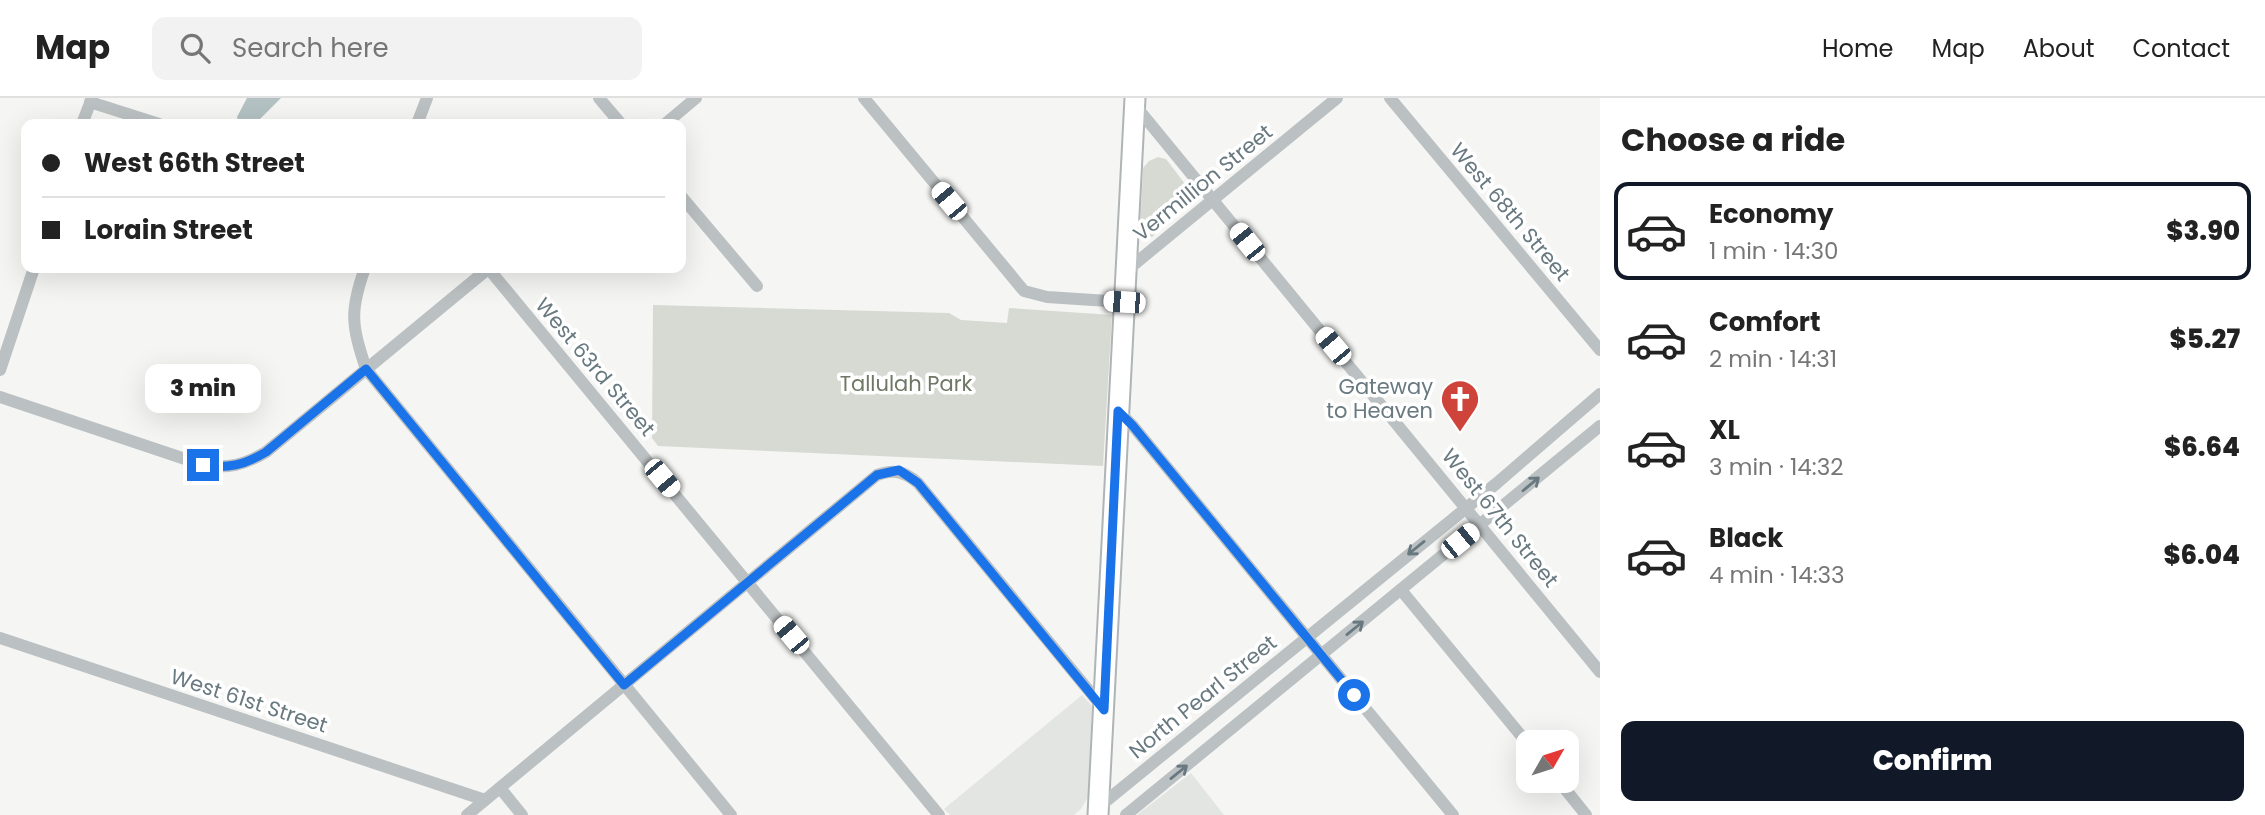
<!DOCTYPE html>
<html lang="en">
<head>
<meta charset="utf-8">
<style>
  :root { --surface:#fff; --page:#f2f2f2; --text:#222; --muted:#767676; --line:#e0e0e0; --accent:#111827 }
  body { margin:0; font-family:Poppins,sans-serif; background:var(--page); color:var(--text); height:100vh; display:flex; flex-direction:column; font-size:26px; white-space:nowrap }
  * { box-sizing:border-box; margin:0 }
  p { font-size:23px; color:var(--muted) }
  .icon { flex:none; width:38px; height:38px; fill:none; stroke:currentColor; stroke-width:2; stroke-linecap:round; stroke-linejoin:round }
  .map { position:relative; flex:1; overflow:hidden }
  .sheet { display:flex; flex-direction:column; background:var(--surface); width:665px }
  .sheet>* { flex:none }
  .top-card { position:absolute; left:21px; top:21px; width:665px; height:154px; border-radius:14px; box-shadow:0 7px 28px #0002; display:grid; align-content:center; height:154px; padding:0 21px; background:var(--surface) }
  .needle { width:46px; rotate:51deg }
  .controls { position:absolute; left:1516px; top:632px; display:grid; gap:14px }
  .controls a { display:grid; place-items:center; width:63px; height:63px; border-radius:14px; background:var(--surface); box-shadow:0 7px 28px #0002; font-size:35px }
  .end { position:absolute; width:32px; height:32px; margin:-16px; border:9px solid #1a73e8; background:#fff; box-shadow:0 0 0 4px #fff }
  .from { border-radius:50% }
  .bubble { position:absolute; height:49px; border-radius:14px; background:var(--surface); box-shadow:0 7px 28px #0002; font-size:23px; font-weight:800; line-height:49px; text-align:center }
  .car { position:absolute; width:21px; height:42px; margin:-21px -10px; border-radius:9px; box-shadow:0 0 5px 2px #0007; background:linear-gradient(#fff 24%,#345 0 40%,#fff 0 76%,#345 0 86%,#fff 0) }
  .top-card b { display:flex; align-items:center; gap:24px; height:66px; font-size:26px }
  .top-card b+b { border-top:2px solid var(--line) }
  .top-card i { width:18px; height:18px; background:var(--text) }
  ul { padding:0; list-style:none }
  li { display:flex; align-items:center; gap:21px; height:98px; margin:0 14px 10px; padding:0 7px; border:4px solid transparent; border-radius:14px }
  li div { flex:1 }
  li b { display:block; font-size:26px }
  li em { font-style:normal; font-weight:800 }
  li.selected { border-color:var(--accent) }
  li>.icon { width:63px; height:63px; stroke-width:1.5 }
  h2 { padding:0 21px; font-size:32px; line-height:84px }
  .cta { display:flex; gap:14px; margin-top:auto; padding:14px 21px }
  .cta a { flex:1; height:80px; border-radius:14px; background:var(--accent); color:#fff; font-size:28px; font-weight:800; line-height:80px; text-align:center }
  header { display:flex; align-items:center; gap:42px; box-sizing:border-box; height:98px; padding:0 35px; background:var(--surface); border-bottom:2px solid var(--line) }
  header strong { font-size:33px }
  nav { display:flex; gap:38px; margin-inline-start:auto; font-size:24px }
  .search { width:490px; height:63px; background:var(--page); display:flex; align-items:center; gap:18px; box-sizing:border-box; padding:0 24px; border-radius:14px; color:var(--muted); font-size:26px }
  main { display:flex; flex:1; min-height:0 }
  .map>svg:first-child { display:block }
  .built { fill:#e3e5e3 }
  .green { fill:#d6dad2 }
  .water { fill:#b3c1c3 }
  .lines { fill:none; stroke-linecap:round; stroke-linejoin:round }
  .major-casing { stroke:#afb4b6; stroke-width:23 }
  .minor { stroke:#bbc0c2; stroke-width:12 }
  .major { stroke:#fff; stroke-width:19 }
  .oneway { stroke:#687980 }
  .route { stroke:#1a73e8; stroke-width:9 }
  .labels { text-anchor:middle; stroke-width:7; stroke-linejoin:round; paint-order:stroke }
  .street-label { font-size:21px; fill:#687980; stroke:#fff }
  .park-label { font-size:21px; fill:#6d7866; stroke:#fff }
  .poi-label { font-size:21px; fill:#687980; stroke:#fff; text-anchor:end }
</style>
</head>
<body>
<header>
<strong>Map</strong>
<div class="search"><svg class="icon" aria-label="search" viewBox="0 0 24 24"><circle cx="10" cy="10" r="6"/><path d="M15 15l6 6"/></svg>Search here</div>
<nav><a>Home</a><a>Map</a><a>About</a><a>Contact</a></nav>
</header>
<main>
<div class="map">
<svg width="1600" height="717" viewBox="0 0 1600 717">
  <rect width="100%" height="100%" fill="#f5f5f3"/>
  <g class="built">
    <path d="M1082 597 1092 608 1088 699 1081 711 1074 717H950L944 711Z"/>
    <path d="M1191 675 1224 717H1137Z"/>
  </g>
  <g class="green">
    <path d="M1158 59 1166 61 1195 99 1193 103 1152 139 1145 138 1140 132 1143 70 1149 63Z"/>
    <path d="M653 207 949 215 961 222 1007 225 1009 210 1112 217 1103 368 658 348 652 340Z"/>
  </g>
  <path class="water" d="M247 0H281L255 26H239L237 19Z"/>
  <g class="lines">
    <g class="major-casing">
      <path id="major" d="M1098 717 1135 0"/>
    </g>
    <g class="minor">
      <path d="M599 0 621 26"/>
      <path d="M864 0 1024 193 1047 199 1124 204"/>
      <path d="M1390 0 1600 252"/>
      <path d="M90 4 159 26"/>
      <path d="M1134 6 1600 574"/>
      <path d="M82 26 92 0"/>
      <path d="M417 26 427 0"/>
      <path d="M665 26 696 0"/>
      <path d="M681 98 757 188"/>
      <path d="M365 170C349 214 352 228 366 271L731 717"/>
      <path d="M488 170 939 717"/>
      <path d="M1126 173 1337 0"/>
      <path d="M0 272 34 170"/>
      <path d="M0 299 203 367C228 371 244 367 266 354L489 170"/>
      <path d="M1118 313 1133 328 1453 717"/>
      <path d="M1401 492 1528 646"/>
      <path d="M0 540 485 702"/>
      <path d="M1558 682 1586 717"/>
      <path d="M500 690 522 717"/>
      <path d="M1095 712 1497 385 1600 296"/>
      <path d="M467 717 877 377C894 371 904 373 918 385L1104 611"/>
      <path d="M1126 717 1600 328"/>
    </g>
    <use href="#major" class="major"/>
  </g>
  <defs><path id="oneway-shaft" d="M-6 0H5M1.5-3L5.5 0L1.5 3" fill="none" stroke-width="1.6" stroke-linecap="round" stroke-linejoin="round" transform="scale(1.75)"/></defs>
  <g class="oneway">
    <use href="#oneway-shaft" transform="translate(1531 386) rotate(-40)"/>
    <use href="#oneway-shaft" transform="translate(1416 450) rotate(141)"/>
    <use href="#oneway-shaft" transform="translate(1355 530) rotate(-39)"/>
    <use href="#oneway-shaft" transform="translate(1179 674) rotate(-39)"/>
  </g>
  <g class="lines">
    <path class="route" d="M203 367C228 371 244 367 266 354L366 271 624 587 877 377 899 372 918 385 1104 612 1118 313 1133 328 1354 597"/>
  </g>
  <defs>
    <g id="church-pin" transform="scale(2.0125)"><path d="M0 17L-7.5 6A9.5 9.5 0 1 1 7.5 6Z" fill="#cf443a" stroke="#fff"/><path d="M-1.2-6h2.4v3.5h3.3v2.4h-3.3V6h-2.4V-.1h-3.3v-2.4h3.3Z" fill="#fff"/></g>
  </defs>
  <g fill-rule="evenodd">
    <use href="#church-pin" x="1460" y="301"/>
  </g>
  <g class="labels">
    <g class="street-label">
      <text transform="translate(1203 85) rotate(-39)" y="7">Vermillion Street</text>
      <text transform="translate(1510 114) rotate(50)" y="7">West 68th Street</text>
      <text transform="translate(595 269) rotate(50)" y="7">West 63rd Street</text>
      <text transform="translate(1500 420) rotate(51)" y="7">West 67th Street</text>
      <text transform="translate(1203 599) rotate(-39)" y="7">North Pearl Street</text>
      <text transform="translate(249 603) rotate(18)" y="7">West 61st Street</text>
    </g>
    <g class="park-label">
      <text x="906" y="293">Tallulah Park</text>
    </g>
    <g class="poi-label">
      <text x="1433" y="296">Gateway<tspan x="1433" dy="24">to Heaven</tspan></text>
    </g>
  </g>
</svg>
<div class="controls">
<a><svg class="needle" viewBox="-14 -14 28 28"><path d="M0-13l5 13h-10z" fill="#e53935"/><path d="M0 13l5-13h-10z" fill="#767676"/></svg></a>
</div>
<i class="end from" style="left:1354px;top:597px"></i>
<i class="end" style="left:203px;top:367px"></i>
<div class="bubble" style="left:145px;top:266px;width:116px">3 min</div>
<i class="car" style="left:949px;top:103px;rotate:320deg"></i>
<i class="car" style="left:1247px;top:144px;rotate:321deg"></i>
<i class="car" style="left:1124px;top:204px;rotate:274deg"></i>
<i class="car" style="left:1333px;top:248px;rotate:320deg"></i>
<i class="car" style="left:662px;top:380px;rotate:140deg"></i>
<i class="car" style="left:1460px;top:443px;rotate:51deg"></i>
<i class="car" style="left:791px;top:537px;rotate:320deg"></i>
<div class="top-card">
<b><i class="from"></i>West 66th Street</b>
<b><i></i>Lorain Street</b>
</div>
</div>
<section class="sheet">
<h2>Choose a ride</h2>
<ul>
<li class="selected"><svg class="icon" aria-label="car" viewBox="0 0 24 24"><path d="M5 17H2v-5l4-1 3-4h7l3 4 3 1v5h-3M9 17h6M6 11h13"/><circle cx="7" cy="17" r="2"/><circle cx="17" cy="17" r="2"/></svg><div><b>Economy</b><p>1 min · 14:30</p></div><em>$3.90</em></li>
<li><svg class="icon" aria-label="car" viewBox="0 0 24 24"><path d="M5 17H2v-5l4-1 3-4h7l3 4 3 1v5h-3M9 17h6M6 11h13"/><circle cx="7" cy="17" r="2"/><circle cx="17" cy="17" r="2"/></svg><div><b>Comfort</b><p>2 min · 14:31</p></div><em>$5.27</em></li>
<li><svg class="icon" aria-label="car" viewBox="0 0 24 24"><path d="M5 17H2v-5l4-1 3-4h7l3 4 3 1v5h-3M9 17h6M6 11h13"/><circle cx="7" cy="17" r="2"/><circle cx="17" cy="17" r="2"/></svg><div><b>XL</b><p>3 min · 14:32</p></div><em>$6.64</em></li>
<li><svg class="icon" aria-label="car" viewBox="0 0 24 24"><path d="M5 17H2v-5l4-1 3-4h7l3 4 3 1v5h-3M9 17h6M6 11h13"/><circle cx="7" cy="17" r="2"/><circle cx="17" cy="17" r="2"/></svg><div><b>Black</b><p>4 min · 14:33</p></div><em>$6.04</em></li>
</ul>
<div class="cta"><a>Confirm</a></div>
</section>
</main>
</body>
</html>
